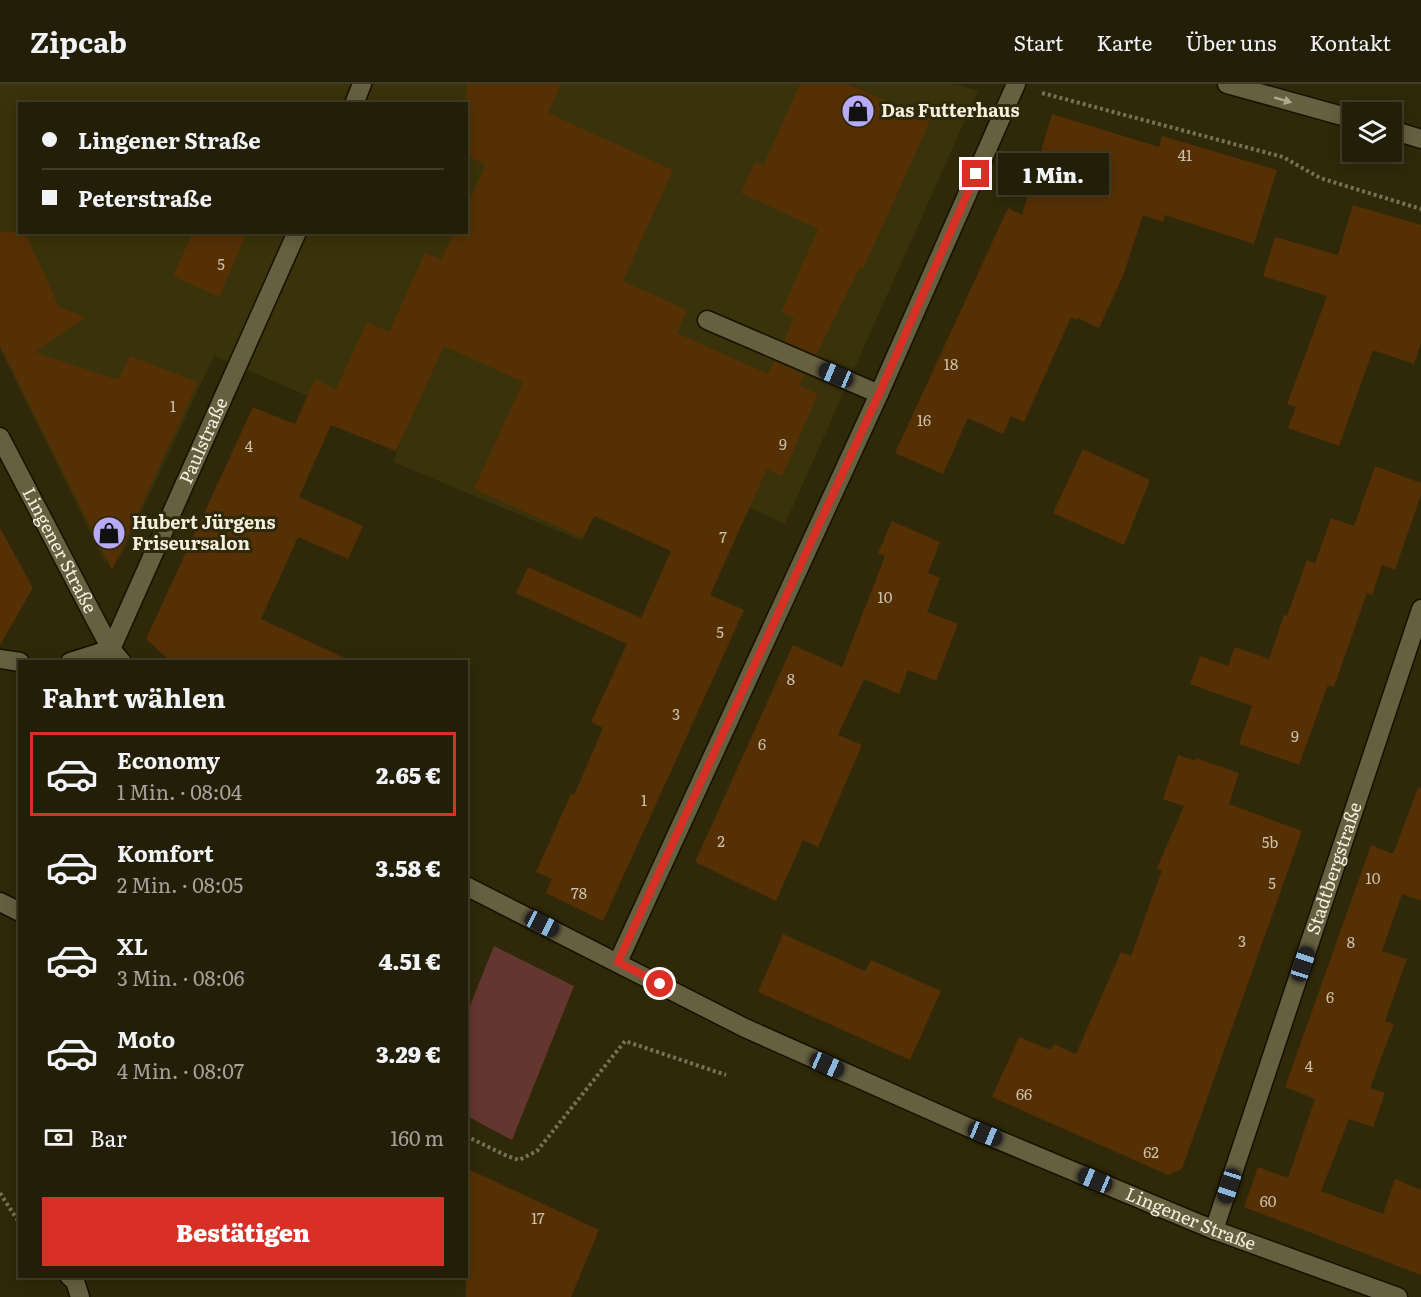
<!DOCTYPE html>
<html lang="de">
<head>
<meta charset="utf-8">
<style>
  :root { --surface:#231e07; --page:#2b2711; --text:#f1f3f6; --muted:#a3a29b; --line:#403c28; --accent:#d93025 }
  body { margin:0; font-family:Literata,serif; background:var(--page); color:var(--text); height:100vh; display:flex; flex-direction:column; font-size:22px; white-space:nowrap }
  * { box-sizing:border-box; margin:0 }
  p { font-size:20px; color:var(--muted) }
  .icon { flex:none; width:33px; height:33px; fill:none; stroke:currentColor; stroke-width:2; stroke-linecap:round; stroke-linejoin:round }
  .map { position:relative; flex:1; overflow:hidden }
  .sheet { position:absolute; left:18px; top:576px; width:450px; height:618px; display:flex; flex-direction:column; background:var(--surface); border-radius:0px; box-shadow:0 3px 15px #0003,0 0 0 2px var(--line) }
  .sheet>* { flex:none }
  .banner { position:absolute; left:18px; top:18px; width:450px; height:132px; border-radius:0px; box-shadow:0 3px 15px #0003,0 0 0 2px var(--line); display:grid; align-content:center; height:132px; padding:0 24px; background:var(--surface) }
  .buttons { position:absolute; left:1342px; top:18px; display:grid; gap:12px }
  .buttons a { display:grid; place-items:center; width:60px; height:60px; border-radius:0px; background:var(--surface); box-shadow:0 3px 15px #0003,0 0 0 2px var(--line); font-size:30px }
  .end { position:absolute; width:27px; height:27px; margin:-14px; border:8px solid #d93025; background:#fff; box-shadow:0 0 0 3px #fff }
  .from { border-radius:50% }
  .bubble { position:absolute; height:42px; border-radius:0px; background:var(--surface); box-shadow:0 3px 15px #0003,0 0 0 2px var(--line); font-size:20px; font-weight:800; line-height:42px; text-align:center }
  .car { position:absolute; width:18px; height:36px; margin:-18px -9px; border-radius:8px; box-shadow:0 0 4px 2px #0007; background:linear-gradient(#222 24%,#8ab4d8 0 40%,#222 0 76%,#8ab4d8 0 86%,#222 0) }
  .banner b { display:flex; align-items:center; gap:21px; height:57px; font-size:22px }
  .banner b+b { border-top:2px solid var(--line) }
  .banner i { width:15px; height:15px; background:var(--text) }
  ul { padding:0; list-style:none }
  li { display:flex; align-items:center; gap:18px; height:84px; margin:0 12px 9px; padding:0 12px; border:3px solid transparent; border-radius:0px }
  li div { flex:1 }
  li b { display:block; font-size:22px }
  li em { font-style:normal; font-weight:800 }
  li.active { border-color:var(--accent) }
  li>.icon { width:54px; height:54px; stroke-width:1.5 }
  h2 { padding:0 24px; font-size:27px; line-height:72px }
  .pay { display:flex; align-items:center; gap:15px; height:66px; padding:0 24px; font-size:22px }
  .pay p { margin-inline-start:auto }
  .action { display:flex; gap:12px; margin-top:auto; padding:12px 24px }
  .action a { flex:1; height:69px; border-radius:0px; background:var(--accent); color:#fff; font-size:24px; font-weight:800; line-height:69px; text-align:center }
  header { display:flex; align-items:center; gap:36px; box-sizing:border-box; height:84px; padding:0 30px; background:var(--surface); border-bottom:2px solid var(--line) }
  header strong { font-size:28px }
  nav { display:flex; gap:33px; margin-inline-start:auto; font-size:21px }
  .map>svg:first-child { display:block }
  .built { fill:#3a320a; fill-rule:evenodd }
  .green { fill:#63362f }
  .building { fill:#553005 }
  .lines { fill:none; stroke-linecap:round; stroke-linejoin:round }
  .lane-casing { stroke:#161100; stroke-width:21 }
  .street-casing { stroke:#161100; stroke-width:21 }
  .secondary-casing { stroke:#161100; stroke-width:21 }
  .path { stroke:#777157; stroke-width:4; stroke-dasharray:3 3; stroke-linecap:butt }
  .lane { stroke:#665f40; stroke-width:18 }
  .street { stroke:#665f40; stroke-width:18 }
  .secondary { stroke:#665f40; stroke-width:18 }
  .oneway { fill:#ada890 }
  .route { stroke:#d93025; stroke-width:8 }
  .labels { text-anchor:middle; stroke-width:6; stroke-linejoin:round; paint-order:stroke }
  .number-label { font-size:15px; fill:#ccc0a8 }
  .poi-label { font-size:18px; font-weight:bold; fill:#f4f0df; stroke:#2f2809; text-anchor:start }
  .street-label { font-size:18px; fill:#f4f0df; stroke:#2f2809 }
</style>
</head>
<body>
<header>
<strong>Zipcab</strong>
<nav><a>Start</a><a>Karte</a><a>Über uns</a><a>Kontakt</a></nav>
</header>
<div class="map">
<svg width="1421" height="1213" viewBox="0 0 1421 1213">
  <rect width="100%" height="100%" fill="#2f2809"/>
  <path class="built" d="M0 0H956L978 7 785 440 625 366 582 457 393 378 403 352 214 272 120 474 105 478 0 264ZM20 20H466V148H20Z"/>
  <path class="green" d="M494 862 574 902 512 1056 467 1032V929Z"/>
  <g class="building">
    <path d="M466 0H561L548 29 673 86 623 197 687 226 677 249 768 290 774 277 805 291 799 301 818 310 782 392 767 385 710 511 744 526 603 837 546 809 552 795 536 788 571 710 574 711 603 644 591 638 627 560 516 509 528 483 641 534 671 467 594 432 583 454 474 405 523 298 444 262 396 367 331 341 299 413 363 442 348 475 298 453 261 535 353 578H171L146 555 253 323 295 340 315 295 336 305 367 238 389 248 425 169 441 176 454 148H466V123L486 81 466 71Z"/>
    <path d="M800 0H848L930 37 863 185 860 183 816 271 784 257 794 234 781 228 818 145 741 109 755 78 763 82Z"/>
    <path d="M1052 30 1159 63 1162 52 1277 86 1254 160 1165 131 1163 138 1143 131 1123 192 1099 244 1078 234 1077 236 1071 233 1024 338 1011 332 1003 350 968 334 943 390 895 369 1008 124 1022 131Z"/>
    <path d="M1353 121 1421 141V259L1414 280 1373 266 1339 362 1288 344 1296 323 1287 320 1327 212 1263 192 1275 153 1338 171Z"/>
    <path d="M0 148H25L59 223 85 233 35 268 118 296 130 272 198 298 112 486 0 262Z"/>
    <path d="M193 148H247L219 213 173 192Z"/>
    <path d="M1083 365 1150 396 1124 461 1053 429Z"/>
    <path d="M1375 382 1421 399V411L1395 486 1382 481 1372 511 1367 509 1334 603 1328 601 1299 681 1239 660 1252 622 1190 600 1200 572 1228 582 1235 563 1269 575 1284 531 1287 532 1307 476 1315 479 1331 434 1354 442Z"/>
    <path d="M892 437 940 458 928 489 940 494 927 528 958 540 936 597 908 586 899 610 864 595 838 651 862 661 818 763 803 756 776 817 695 778 793 561 842 583 885 472 878 469Z"/>
    <path d="M0 444 33 504 0 561Z"/>
    <path d="M1178 671 1195 677 1196 674 1239 689 1229 720 1302 747 1182 1085 1168 1091 992 1013 1019 953 1050 966 1054 960 1076 970 1121 868 1131 872 1162 786 1157 784 1184 722 1163 715Z"/>
    <path d="M1418 704H1421V817L1402 810 1382 867 1407 875 1385 937 1394 940 1370 1004 1385 1009 1373 1043 1349 1035 1321 1107 1383 1130 1395 1095 1421 1106V1191L1244 1123 1258 1083 1288 1094 1315 1015 1285 1003 1371 761 1393 770Z"/>
    <path d="M783 850 865 887 871 876 941 907 910 976 758 908Z"/>
    <path d="M466 1084 599 1146 571 1213H466Z"/>
  </g>
  <g class="lines">
    <g class="lane-casing">
      <path id="lane" d="M707 236 879 310"/>
    </g>
    <g class="street-casing">
      <g id="street">
        <path d="M354 20 362 0"/>
        <path id="s1" d="M0 353 95 535 111 565 122 578"/>
        <path id="s2" d="M111 565 297 148"/>
        <path d="M0 575 20 578"/>
        <path d="M70 578 111 565"/>
        <path id="s3" d="M466 802 745 944 970 1044 1214 1146 1398 1213"/>
        <path d="M0 818 20 828"/>
        <path d="M618 878 879 310 1016 0"/>
        <path id="s4" d="M1214 1146 1421 525"/>
        <path d="M69 1192 75 1197 80 1213"/>
      </g>
    </g>
    <g class="secondary-casing">
      <g id="secondary">
        <path d="M1227 0 1353 35"/>
        <path d="M1392 46 1421 55"/>
      </g>
    </g>
    <g class="path">
      <path d="M1042 9 1283 73 1320 94 1421 125"/>
      <path d="M466 1052 507 1072 519 1076 537 1067 625 957 726 991"/>
      <path d="M0 1109 20 1140"/>
    </g>
    <use href="#lane" class="lane"/>
    <use href="#street" class="street"/>
    <use href="#secondary" class="secondary"/>
  </g>
  <defs><path id="oneway-solid" d="M-6-.8H1V-3.2L6.5 0L1 3.2V.8H-6Z" transform="scale(1.5)"/></defs>
  <use class="oneway" href="#oneway-solid" transform="translate(1283 16) rotate(16)"/>
  <g class="lines">
    <path class="route" d="M660 900 618 878 879 310 976 90"/>
  </g>
  <defs>
    <g id="shop-disc" transform="scale(1.725)"><circle r="9.5" fill="#b7abf8" stroke="#2f2809"/><path d="M-5-2.5h2.3a2.7 3.5 0 0 1 5.4 0H5L5.5 6h-11ZM-1.5-2.5h3a1.5 2.3 0 0 0-3 0Z" fill="#111"/></g>
  </defs>
  <g fill-rule="evenodd">
    <use href="#shop-disc" x="858" y="27"/>
    <use href="#shop-disc" x="109" y="449"/>
  </g>
  <g class="labels">
    <g class="number-label">
      <text x="1185" y="77">41</text>
      <text x="221" y="186">5</text>
      <text x="951" y="286">18</text>
      <text x="173" y="328">1</text>
      <text x="924" y="342">16</text>
      <text x="783" y="366">9</text>
      <text x="249" y="368">4</text>
      <text x="723" y="459">7</text>
      <text x="885" y="519">10</text>
      <text x="720" y="554">5</text>
      <text x="791" y="601">8</text>
      <text x="676" y="636">3</text>
      <text x="1295" y="658">9</text>
      <text x="762" y="666">6</text>
      <text x="644" y="722">1</text>
      <text x="721" y="763">2</text>
      <text x="1270" y="764">5b</text>
      <text x="1373" y="800">10</text>
      <text x="1272" y="805">5</text>
      <text x="579" y="815">78</text>
      <text x="1242" y="863">3</text>
      <text x="1351" y="864">8</text>
      <text x="1330" y="919">6</text>
      <text x="1309" y="988">4</text>
      <text x="1024" y="1016">66</text>
      <text x="1151" y="1074">62</text>
      <text x="1268" y="1123">60</text>
      <text x="538" y="1140">17</text>
    </g>
    <g class="poi-label">
      <text x="881" y="33">Das Futterhaus</text>
      <text x="132" y="445">Hubert Jürgens<tspan x="132" dy="21">Friseursalon</tspan></text>
    </g>
    <g class="street-label">
      <text dy="6" stroke="none"><textPath href="#s2" startOffset="228">Paulstraße</textPath></text>
      <text dy="6" stroke="none"><textPath href="#s1" startOffset="128">Lingener Straße</textPath></text>
      <text dy="6" stroke="none"><textPath href="#s4" startOffset="381">Stadtbergstraße</textPath></text>
      <text dy="6" stroke="none"><textPath href="#s3" startOffset="798">Lingener Straße</textPath></text>
    </g>
  </g>
</svg>
<div class="buttons">
<a><svg class="icon" aria-label="layers" viewBox="0 0 24 24"><path d="M12 4l9 5-9 5-9-5zM3 14l9 5 9-5"/></svg></a>
</div>
<i class="end from" style="left:660px;top:900px"></i>
<i class="end" style="left:976px;top:90px"></i>
<div class="bubble" style="left:998px;top:69px;width:111px">1 Min.</div>
<i class="car" style="left:836px;top:291px;rotate:293deg"></i>
<i class="car" style="left:542px;top:840px;rotate:117deg"></i>
<i class="car" style="left:1303px;top:880px;rotate:18deg"></i>
<i class="car" style="left:827px;top:981px;rotate:114deg"></i>
<i class="car" style="left:985px;top:1050px;rotate:112deg"></i>
<i class="car" style="left:1095px;top:1096px;rotate:293deg"></i>
<i class="car" style="left:1229px;top:1102px;rotate:198deg"></i>
<div class="banner">
<b><i class="from"></i>Lingener Straße</b>
<b><i></i>Peterstraße</b>
</div>
<section class="sheet">
<h2>Fahrt wählen</h2>
<ul>
<li class="active"><svg class="icon" aria-label="car" viewBox="0 0 24 24"><path d="M5 17H2v-5l4-1 3-4h7l3 4 3 1v5h-3M9 17h6M6 11h13"/><circle cx="7" cy="17" r="2"/><circle cx="17" cy="17" r="2"/></svg><div><b>Economy</b><p>1 Min. · 08:04</p></div><em>2.65 €</em></li>
<li><svg class="icon" aria-label="car" viewBox="0 0 24 24"><path d="M5 17H2v-5l4-1 3-4h7l3 4 3 1v5h-3M9 17h6M6 11h13"/><circle cx="7" cy="17" r="2"/><circle cx="17" cy="17" r="2"/></svg><div><b>Komfort</b><p>2 Min. · 08:05</p></div><em>3.58 €</em></li>
<li><svg class="icon" aria-label="car" viewBox="0 0 24 24"><path d="M5 17H2v-5l4-1 3-4h7l3 4 3 1v5h-3M9 17h6M6 11h13"/><circle cx="7" cy="17" r="2"/><circle cx="17" cy="17" r="2"/></svg><div><b>XL</b><p>3 Min. · 08:06</p></div><em>4.51 €</em></li>
<li><svg class="icon" aria-label="car" viewBox="0 0 24 24"><path d="M5 17H2v-5l4-1 3-4h7l3 4 3 1v5h-3M9 17h6M6 11h13"/><circle cx="7" cy="17" r="2"/><circle cx="17" cy="17" r="2"/></svg><div><b>Moto</b><p>4 Min. · 08:07</p></div><em>3.29 €</em></li>
</ul>
<div class="pay"><svg class="icon" aria-label="cash" viewBox="0 0 24 24"><path d="M3 7h18v10H3z"/><circle cx="12" cy="12" r="2"/></svg>Bar<p>160 m</p></div>
<div class="action"><a>Bestätigen</a></div>
</section>
</div>
</body>
</html>
